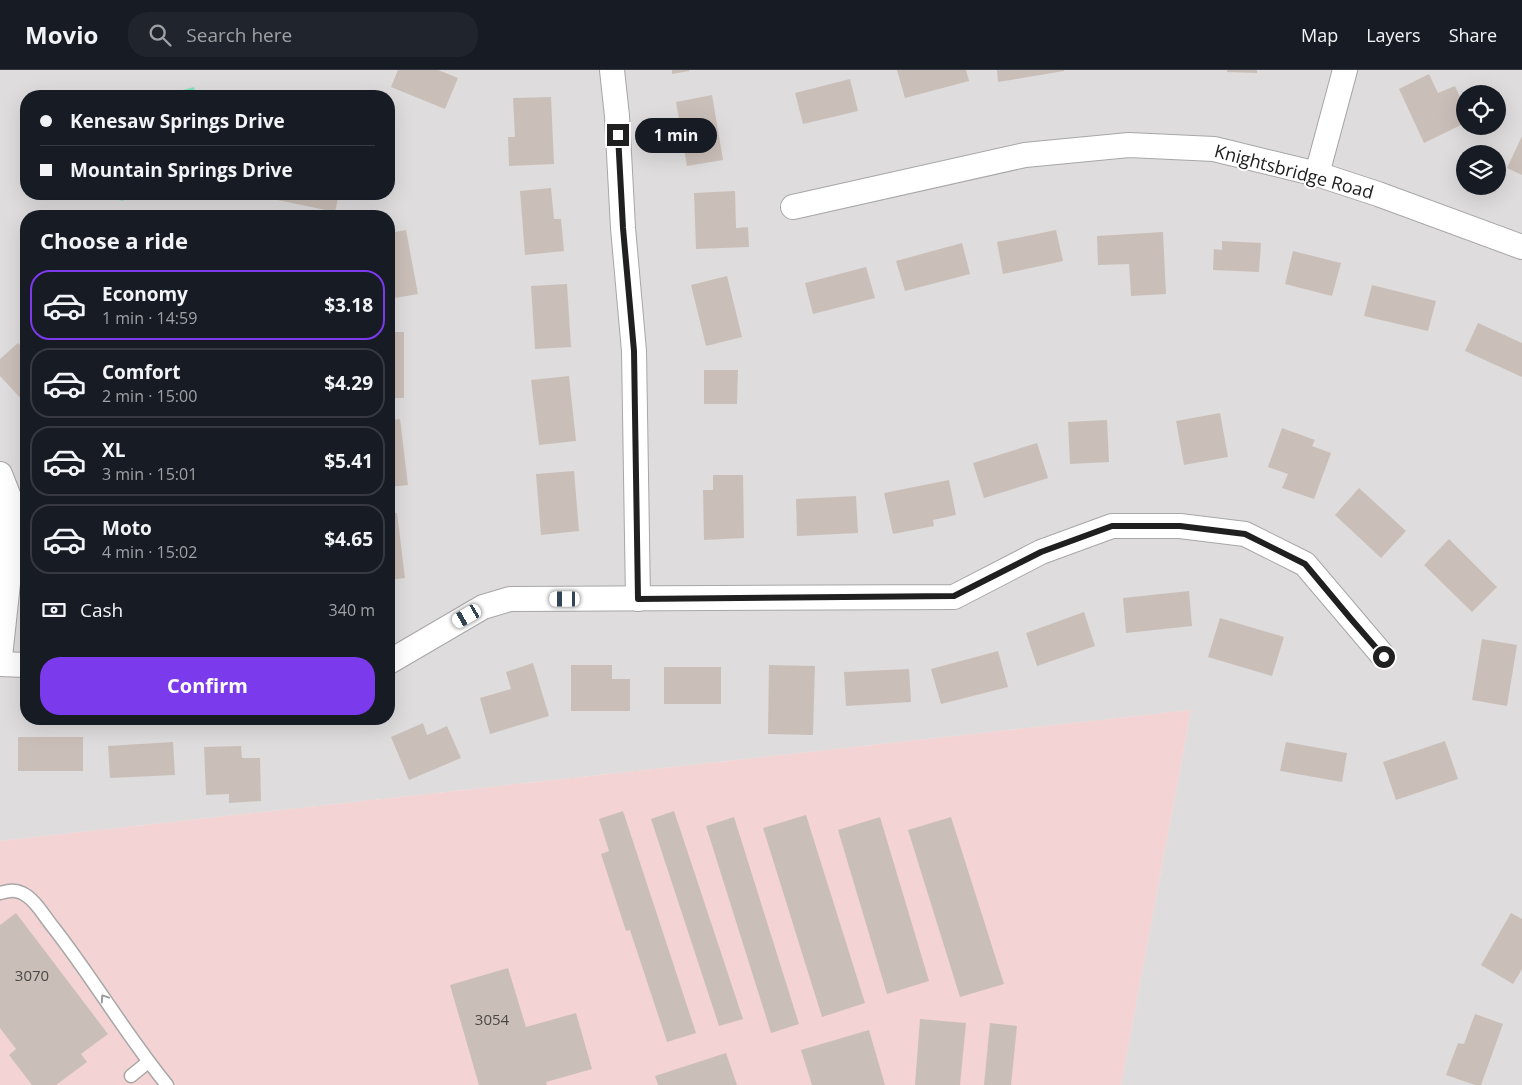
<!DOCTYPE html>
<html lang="en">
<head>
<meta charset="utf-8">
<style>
  :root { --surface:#171b24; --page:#20242c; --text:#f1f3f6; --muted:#9ea1a6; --line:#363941; --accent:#7c3aed }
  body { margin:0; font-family:"Open Sans",sans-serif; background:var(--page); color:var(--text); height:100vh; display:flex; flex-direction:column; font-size:19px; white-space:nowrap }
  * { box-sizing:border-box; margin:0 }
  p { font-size:16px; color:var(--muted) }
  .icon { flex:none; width:28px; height:28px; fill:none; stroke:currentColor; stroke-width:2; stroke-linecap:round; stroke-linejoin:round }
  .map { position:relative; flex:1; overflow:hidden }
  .panel { position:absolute; left:20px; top:140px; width:375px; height:515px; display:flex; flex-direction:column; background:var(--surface); border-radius:20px; box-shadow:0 5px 20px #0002 }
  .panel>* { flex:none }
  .guide { position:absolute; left:20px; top:20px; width:375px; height:110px; border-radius:20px; box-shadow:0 5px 20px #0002; display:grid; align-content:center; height:110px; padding:0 20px; background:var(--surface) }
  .buttons { position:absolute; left:1456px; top:15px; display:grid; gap:10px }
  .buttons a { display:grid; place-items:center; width:50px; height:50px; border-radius:50%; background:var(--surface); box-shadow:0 5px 20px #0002; font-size:25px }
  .end { position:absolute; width:22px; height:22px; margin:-11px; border:6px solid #202020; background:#fff; box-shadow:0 0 0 2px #fff }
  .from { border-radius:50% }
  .bubble { position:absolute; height:35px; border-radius:18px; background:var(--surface); box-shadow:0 5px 20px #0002; font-size:16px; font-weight:700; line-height:35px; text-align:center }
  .car { position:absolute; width:15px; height:30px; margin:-15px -8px; border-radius:6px; box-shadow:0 0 4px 1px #0007; background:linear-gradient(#fff 24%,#345 0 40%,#fff 0 76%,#345 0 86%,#fff 0) }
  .guide b { display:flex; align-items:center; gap:18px; height:48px; font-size:19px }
  .guide b+b { border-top:1px solid var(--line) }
  .guide i { width:12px; height:12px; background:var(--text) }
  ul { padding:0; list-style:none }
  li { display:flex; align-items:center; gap:15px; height:70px; margin:0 10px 8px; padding:0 10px; border:2px solid var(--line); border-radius:20px }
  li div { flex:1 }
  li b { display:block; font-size:19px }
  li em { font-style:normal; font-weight:700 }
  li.active { border-color:var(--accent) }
  li>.icon { width:45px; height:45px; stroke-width:1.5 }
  h2 { padding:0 20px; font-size:22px; line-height:60px }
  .pay { display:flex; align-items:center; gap:12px; height:55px; padding:0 20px; font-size:19px }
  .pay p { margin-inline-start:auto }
  .button { display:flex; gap:10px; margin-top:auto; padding:10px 20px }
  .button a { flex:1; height:58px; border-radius:20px; background:var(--accent); color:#fff; font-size:20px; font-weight:700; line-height:58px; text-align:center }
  header { display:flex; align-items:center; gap:30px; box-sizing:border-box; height:70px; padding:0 25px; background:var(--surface); border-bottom:1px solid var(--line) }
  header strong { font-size:24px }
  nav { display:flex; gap:28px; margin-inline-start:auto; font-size:18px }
  .search { width:350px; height:45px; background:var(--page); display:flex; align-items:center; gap:12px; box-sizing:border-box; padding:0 18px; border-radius:20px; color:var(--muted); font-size:19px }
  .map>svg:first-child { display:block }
  .residential { fill:#dedcdc; fill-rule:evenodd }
  .commercial { fill:#f3d3d3 }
  .pitch { fill:#7ce7ba }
  .building { fill:#cabfb8 }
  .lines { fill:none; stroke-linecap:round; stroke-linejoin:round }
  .service-casing { stroke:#a7a7a7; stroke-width:15 }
  .minor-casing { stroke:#a7a7a7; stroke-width:26 }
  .service { stroke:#fff; stroke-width:12 }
  .minor { stroke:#fff; stroke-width:24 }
  .oneway { stroke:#9b9b9b }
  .route { stroke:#202020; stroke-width:6 }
  .labels { text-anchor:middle; stroke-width:4; stroke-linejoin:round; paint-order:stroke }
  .number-label { font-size:15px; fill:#4a4846 }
  .street-label { font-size:18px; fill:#202020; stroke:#fff }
</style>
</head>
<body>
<header>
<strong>Movio</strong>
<div class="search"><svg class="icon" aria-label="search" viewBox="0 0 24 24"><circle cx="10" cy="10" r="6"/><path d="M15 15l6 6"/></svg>Search here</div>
<nav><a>Map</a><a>Layers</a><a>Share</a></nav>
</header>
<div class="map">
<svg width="1522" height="1015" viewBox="0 0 1522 1015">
  <rect width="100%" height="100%" fill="#f1ede5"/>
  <path class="residential" d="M0 0H1522V1015H1121L1191 640 0 771ZM1465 24H1498V56H1465ZM26 26H389V124H26ZM1465 84H1498V116H1465ZM26 146H389V649H26Z"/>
  <path class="commercial" d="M1191 640 1121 1015H0V771Z"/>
  <g class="pitch">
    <path d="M194 17 196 26H162Z"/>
    <path d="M119 124H147L121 131Z"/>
  </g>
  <g class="building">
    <path d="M398 0H438L458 8 445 39 391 17Z"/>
    <path d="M672 0H689V1L672 4Z"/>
    <path d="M897 0H966L969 11 905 28Z"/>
    <path d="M997 0H1064V1L998 12Z"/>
    <path d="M1227 0H1257V3L1227 2Z"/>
    <path d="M1429 4 1438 23 1455 16 1465 38V53L1424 73 1399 19Z"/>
    <path d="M850 9 858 41 803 54 795 23Z"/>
    <path d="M712 25 723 90 687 96 676 32Z"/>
    <path d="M551 27 554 94 509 96 508 67H515L513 28Z"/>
    <path d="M1522 66V105L1507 98Z"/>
    <path d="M551 118 554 149H561L564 181 525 185 520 121Z"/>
    <path d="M735 121 736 158 748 157 749 177 696 179 694 123Z"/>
    <path d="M274 124H339L335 142 273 129Z"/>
    <path d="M406 160 418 224 389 229V163Z"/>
    <path d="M1056 160 1063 191 1003 204 997 172Z"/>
    <path d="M1163 162 1166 224 1131 226 1129 194 1098 195 1097 166Z"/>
    <path d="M1222 171 1261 173 1259 202 1213 200 1214 179 1222 180Z"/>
    <path d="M962 173 970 204 905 221 896 191Z"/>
    <path d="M1293 181 1341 193 1332 226 1285 214Z"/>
    <path d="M866 197 875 228 813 244 805 213Z"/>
    <path d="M727 206 742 267 706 276 691 215Z"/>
    <path d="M567 214 571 277 535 279 531 216Z"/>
    <path d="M1372 215 1436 231 1428 261 1364 246Z"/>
    <path d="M1478 253 1522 273V307L1465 281Z"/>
    <rect x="389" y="262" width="15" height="66"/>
    <path d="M18 273 26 282V334L0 306V289Z"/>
    <path d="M704 300H738L737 334H704Z"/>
    <path d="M569 306 576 371 539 375 531 310Z"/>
    <path d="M1220 343 1228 387 1184 395 1176 351Z"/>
    <path d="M400 349 408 415 389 417V350Z"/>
    <path d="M1107 350 1109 392 1070 394 1068 352Z"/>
    <path d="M1282 358 1315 370 1312 376 1331 383 1314 429 1282 418 1288 404 1268 397Z"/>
    <path d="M1037 373 1048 408 984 428 973 393Z"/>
    <path d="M574 401 579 461 541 465 536 404Z"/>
    <path d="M713 405H743L744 468 704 470 703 420H713Z"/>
    <path d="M949 410 956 445 933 450 934 456 893 464 884 423Z"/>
    <path d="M1359 418 1406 461 1381 488 1335 445Z"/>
    <path d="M856 426 858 463 797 466 796 429Z"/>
    <path d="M397 443 405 508 389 510V444Z"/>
    <path d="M1449 469 1497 517 1472 542 1424 495Z"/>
    <path d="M1189 521 1192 556 1126 563 1123 528Z"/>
    <path d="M1084 542 1095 576 1037 596 1026 563Z"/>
    <path d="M1220 548 1284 567 1272 606 1208 587Z"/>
    <path d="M1482 569 1517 575 1507 636 1472 630Z"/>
    <path d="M998 581 1008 617 941 634 931 599Z"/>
    <path d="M533 593 549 646 490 664 480 628 511 619 506 602Z"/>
    <path d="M571 595H612V609H630V641H571Z"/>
    <path d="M769 595 815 596 813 665 768 664Z"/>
    <rect x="664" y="597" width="57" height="37"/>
    <path d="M909 599 911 632 846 636 844 602Z"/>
    <path d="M423 653 427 665 447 656 461 688 409 710 391 667Z"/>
    <rect x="18" y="667" width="65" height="34"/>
    <path d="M1445 671 1458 709 1396 730 1383 692Z"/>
    <path d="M173 672 175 705 110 708 108 676Z"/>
    <path d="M1286 672 1347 683 1342 712 1280 701Z"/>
    <path d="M241 676 242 688H260L261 731 229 733V724L206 725 204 677Z"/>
    <path d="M623 741 696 963 667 972 630 860 626 861 601 784 609 781 599 749Z"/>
    <path d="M674 741 743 949 719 956 651 749Z"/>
    <path d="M806 745 865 933 822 947 763 758Z"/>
    <path d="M734 747 799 954 771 963 706 756Z"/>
    <path d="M880 747 929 911 887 924 838 760Z"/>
    <path d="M951 747 1004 914 960 927 908 760Z"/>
    <path d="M16 843 108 964 81 984 87 992 56 1015H32L9 985 16 979 0 958V855Z"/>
    <path d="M1511 843 1522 849V899L1513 914 1481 895Z"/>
    <path d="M508 898 526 957 576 943 592 999 546 1012 547 1015H479L450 915Z"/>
    <path d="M1475 944 1503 954 1481 1015H1475L1446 1005 1458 973 1464 974Z"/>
    <path d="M920 949 966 953 960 1015H915Z"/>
    <path d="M990 953 1017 956 1011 1015H984Z"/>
    <path d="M869 960 885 1015H812L801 980Z"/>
    <path d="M726 983 737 1015H658L655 1006Z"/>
  </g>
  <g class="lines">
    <g class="service-casing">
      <g id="service">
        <path d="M0 823C8 821 14 819 22 823 35 829 44 846 53 857 93 908 126 965 167 1015"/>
        <path d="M131 1006 148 992"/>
      </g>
    </g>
    <g class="minor-casing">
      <g id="minor">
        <path d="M612 0 617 46 623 158 634 281 638 529"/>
        <path d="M1317 104 1345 0"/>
        <path d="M793 137 1025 85 1129 75 1214 79 1317 104 1378 124 1522 177"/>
        <path d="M0 404 9 427V504L0 587"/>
        <path d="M389 592 483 537 510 529 954 527 1041 482 1112 456H1180L1245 464 1305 494 1384 587"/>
        <path d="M0 594 26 595"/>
      </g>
    </g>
    <use href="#service" class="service"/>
    <use href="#minor" class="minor"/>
  </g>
  <defs><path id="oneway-chevron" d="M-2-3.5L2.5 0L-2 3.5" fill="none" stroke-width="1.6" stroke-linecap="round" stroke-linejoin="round" transform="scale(1.25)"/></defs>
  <use class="oneway" href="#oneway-chevron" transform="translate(104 928) rotate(-124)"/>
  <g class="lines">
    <path class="route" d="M618 65 623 158 634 281 638 529 954 526 1041 482 1112 456H1180L1245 464 1305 494 1351 549 1384 587"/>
  </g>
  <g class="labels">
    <g class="number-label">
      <text x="32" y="911">3070</text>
      <text x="492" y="955">3054</text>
    </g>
    <g class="street-label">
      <text transform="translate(1294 102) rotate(15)" y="6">Knightsbridge Road</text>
    </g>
  </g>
</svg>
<div class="buttons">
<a><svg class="icon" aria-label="locate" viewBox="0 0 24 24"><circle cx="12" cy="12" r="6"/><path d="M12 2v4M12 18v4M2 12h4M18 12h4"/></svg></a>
<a><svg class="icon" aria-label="layers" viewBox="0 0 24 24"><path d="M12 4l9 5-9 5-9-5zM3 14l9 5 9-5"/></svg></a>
</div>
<i class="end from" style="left:1384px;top:587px"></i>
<i class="end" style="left:618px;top:65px"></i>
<div class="bubble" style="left:635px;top:48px;width:82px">1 min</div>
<i class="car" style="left:565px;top:529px;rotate:270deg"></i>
<i class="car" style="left:467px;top:546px;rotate:240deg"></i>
<div class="guide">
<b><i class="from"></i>Kenesaw Springs Drive</b>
<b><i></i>Mountain Springs Drive</b>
</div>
<section class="panel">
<h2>Choose a ride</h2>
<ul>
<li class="active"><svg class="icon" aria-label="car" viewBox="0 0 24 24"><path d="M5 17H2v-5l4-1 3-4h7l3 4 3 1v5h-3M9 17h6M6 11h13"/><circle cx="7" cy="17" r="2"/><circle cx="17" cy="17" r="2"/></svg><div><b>Economy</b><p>1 min · 14:59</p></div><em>$3.18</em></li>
<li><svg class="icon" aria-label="car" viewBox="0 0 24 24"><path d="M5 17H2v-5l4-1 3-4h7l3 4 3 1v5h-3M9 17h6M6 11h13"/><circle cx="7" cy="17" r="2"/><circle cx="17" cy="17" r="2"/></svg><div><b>Comfort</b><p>2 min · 15:00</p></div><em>$4.29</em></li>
<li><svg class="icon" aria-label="car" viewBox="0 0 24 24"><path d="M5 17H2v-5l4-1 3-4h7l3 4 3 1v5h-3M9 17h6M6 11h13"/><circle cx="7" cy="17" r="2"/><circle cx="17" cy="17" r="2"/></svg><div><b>XL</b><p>3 min · 15:01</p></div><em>$5.41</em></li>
<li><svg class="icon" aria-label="car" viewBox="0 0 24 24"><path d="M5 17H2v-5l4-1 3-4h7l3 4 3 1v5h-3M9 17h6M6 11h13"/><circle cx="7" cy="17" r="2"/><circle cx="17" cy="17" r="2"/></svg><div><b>Moto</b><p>4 min · 15:02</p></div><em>$4.65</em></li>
</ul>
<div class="pay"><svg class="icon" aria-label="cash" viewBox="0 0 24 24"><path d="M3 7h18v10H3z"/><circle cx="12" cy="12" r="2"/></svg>Cash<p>340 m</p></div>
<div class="button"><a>Confirm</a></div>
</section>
</div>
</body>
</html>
